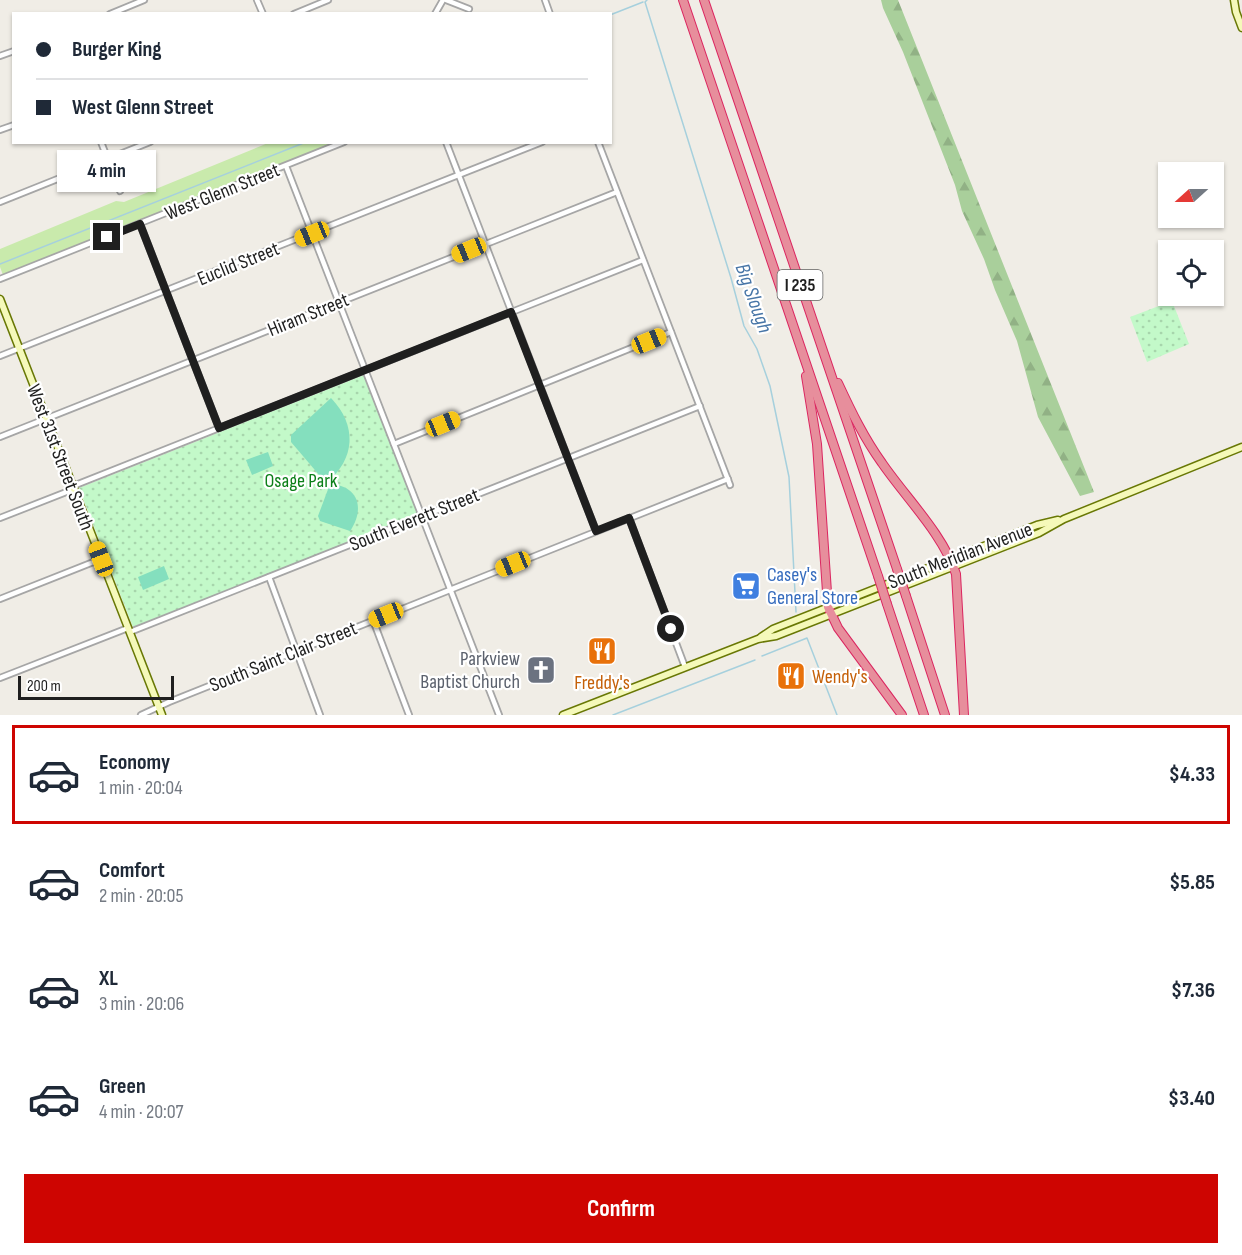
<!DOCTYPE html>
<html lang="en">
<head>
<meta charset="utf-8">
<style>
  :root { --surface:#fff; --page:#f6f6f7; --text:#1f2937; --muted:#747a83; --line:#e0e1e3; --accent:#ce0501 }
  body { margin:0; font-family:"Sofia Sans Condensed",sans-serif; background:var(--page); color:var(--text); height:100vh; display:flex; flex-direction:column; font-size:22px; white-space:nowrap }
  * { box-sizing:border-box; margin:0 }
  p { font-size:20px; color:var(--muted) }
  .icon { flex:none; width:33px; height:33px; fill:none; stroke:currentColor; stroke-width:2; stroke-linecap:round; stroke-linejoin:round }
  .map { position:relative; height:715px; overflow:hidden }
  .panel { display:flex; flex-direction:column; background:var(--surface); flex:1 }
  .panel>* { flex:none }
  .guide { position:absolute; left:12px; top:12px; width:600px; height:132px; border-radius:0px; box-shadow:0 2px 4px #0004; display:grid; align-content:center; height:132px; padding:0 24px; background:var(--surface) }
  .needle { width:39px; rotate:249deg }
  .fabs { position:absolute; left:1158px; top:162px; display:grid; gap:12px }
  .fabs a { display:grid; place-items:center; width:66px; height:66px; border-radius:0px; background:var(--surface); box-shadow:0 2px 4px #0004; font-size:30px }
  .scale { position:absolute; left:18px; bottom:15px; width:156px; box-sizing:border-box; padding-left:6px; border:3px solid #1f1f1f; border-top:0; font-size:16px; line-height:21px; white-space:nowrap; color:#1f1f1f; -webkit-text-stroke:4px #fff; paint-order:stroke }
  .end { position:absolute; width:27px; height:27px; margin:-14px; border:8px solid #1f1f1f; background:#fff; box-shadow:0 0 0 3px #fff }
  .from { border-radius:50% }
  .bubble { position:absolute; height:42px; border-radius:0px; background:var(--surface); box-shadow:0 2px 4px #0004; font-size:20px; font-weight:700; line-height:42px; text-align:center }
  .car { position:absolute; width:18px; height:36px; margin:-18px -9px; border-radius:8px; box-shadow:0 0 4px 2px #0007; background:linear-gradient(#f5c518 24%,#345 0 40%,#f5c518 0 76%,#345 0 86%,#f5c518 0) }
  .guide b { display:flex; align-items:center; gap:21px; height:57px; font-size:22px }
  .guide b+b { border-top:2px solid var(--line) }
  .guide i { width:15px; height:15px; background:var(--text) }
  ul { padding:10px 0 0; list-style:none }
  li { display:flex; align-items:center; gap:18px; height:99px; margin:0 12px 9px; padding:0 12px; border:3px solid transparent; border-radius:0px }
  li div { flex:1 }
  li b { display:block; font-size:22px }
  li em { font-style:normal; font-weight:700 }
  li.active { border-color:var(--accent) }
  li>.icon { width:54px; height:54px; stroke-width:1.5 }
  .cta { display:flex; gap:12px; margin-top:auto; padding:12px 24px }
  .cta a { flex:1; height:69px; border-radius:0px; background:var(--accent); color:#fff; font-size:24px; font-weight:700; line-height:69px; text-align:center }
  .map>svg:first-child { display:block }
  .grass { fill:#c9eaac }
  .forest { fill:url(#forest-firs) }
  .park { fill:url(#park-dots) }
  .pitch { fill:#84dfbe }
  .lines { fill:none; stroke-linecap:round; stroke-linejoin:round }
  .stream { stroke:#a6d0dd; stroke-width:1.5 }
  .street-casing { stroke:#a6a6a6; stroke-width:8 }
  .secondary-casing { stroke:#697805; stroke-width:9 }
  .highway-casing { stroke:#db2660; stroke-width:10 }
  .street { stroke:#fff; stroke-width:4.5 }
  .secondary { stroke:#f5f9ba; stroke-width:6 }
  .highway { stroke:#e78e9c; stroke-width:8 }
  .highway-bridge-casing { stroke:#db2660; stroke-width:10; stroke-linecap:butt }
  .highway-bridge { stroke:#e78e9c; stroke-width:8 }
  .route { stroke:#1f1f1f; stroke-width:8 }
  .labels { text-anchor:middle; stroke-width:4.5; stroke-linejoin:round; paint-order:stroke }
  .shield { fill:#fff; stroke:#626262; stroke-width:1.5 }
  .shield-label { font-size:18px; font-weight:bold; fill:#1f1f1f }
  .street-label { font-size:20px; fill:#1f1f1f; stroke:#fff }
  .park-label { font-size:20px; fill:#0c7f18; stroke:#fff }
  .shop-label { font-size:20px; fill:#366cbe; stroke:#fff; text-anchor:start }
  .worship-label { font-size:20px; fill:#5b616d; stroke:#fff; text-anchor:end }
  .food-label { font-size:20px; fill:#c56008; stroke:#fff; text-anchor:start }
  .water-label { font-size:21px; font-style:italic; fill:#4876a7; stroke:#fff }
</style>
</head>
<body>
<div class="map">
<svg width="1242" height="715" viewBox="0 0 1242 715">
  <defs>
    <pattern id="forest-firs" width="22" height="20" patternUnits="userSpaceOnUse" patternTransform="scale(1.5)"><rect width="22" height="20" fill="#a9cf9b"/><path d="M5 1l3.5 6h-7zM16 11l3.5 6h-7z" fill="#91b185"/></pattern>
    <pattern id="park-dots" width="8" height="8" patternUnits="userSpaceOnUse" patternTransform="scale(1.5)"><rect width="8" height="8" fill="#c3f9c9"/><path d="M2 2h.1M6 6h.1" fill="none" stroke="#a7d5ac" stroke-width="1.8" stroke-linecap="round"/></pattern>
  </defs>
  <rect width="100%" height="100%" fill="#f0ede6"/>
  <path class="grass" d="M268 143H337L3 275 0 267V249L116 201 124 202Z"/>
  <path class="forest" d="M881 0H898L1094 492 1080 496 1038 417 1017 341 995 290 984 259 962 211 955 185 903 52 883 8Z"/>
  <g class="park">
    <path d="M1172 301 1189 344 1147 362 1130 317Z"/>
    <path d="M364 375 418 515 133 627 79 488Z"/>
  </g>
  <g class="pitch">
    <path d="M331 398C357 425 356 459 326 483L291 442V435Z"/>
    <path d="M268 452 273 466 252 475 246 460Z"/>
    <path d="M330 484C359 486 365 509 350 531L320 521 318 516Z"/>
    <path d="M164 566 169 579 143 590 138 577Z"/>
  </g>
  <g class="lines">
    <g class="stream">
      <path d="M647 0 645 2 731 278 744 326 757 349 770 386 789 477 796 612"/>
      <path d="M610 15 643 2"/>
      <path d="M0 264 306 142"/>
      <path d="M762 656 807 638 837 715"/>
      <path d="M613 715 755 660"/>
    </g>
    <g class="street-casing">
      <g id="street">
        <path d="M257 0 263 14"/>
        <path d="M446 0 469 9"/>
        <path d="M545 0 550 14"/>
        <path d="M110 14 144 0"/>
        <path d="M294 14 328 0"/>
        <path d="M435 14 443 0"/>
        <path d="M0 56 14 51"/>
        <path d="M0 130 14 125"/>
        <path d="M101 142 120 191"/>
        <path d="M446 142 596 531"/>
        <path d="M598 142 730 485"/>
        <path d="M286 166 499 715"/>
        <path d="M0 202 150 142"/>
        <path d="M140 224 219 428"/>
        <path d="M0 279 344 142"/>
        <path d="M0 356 542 142"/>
        <path d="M0 437 617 192"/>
        <path d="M394 444 671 332"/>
        <path d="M73 486 643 260"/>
        <path d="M0 518 74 489"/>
        <path d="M629 518 685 667"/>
        <path d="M269 577 320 715"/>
        <path d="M0 599 101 559"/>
        <path d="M373 620 409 715"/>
        <path d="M130 632 700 406"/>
        <path d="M0 678 128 628"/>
        <path d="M141 715 169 702 728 479"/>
      </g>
    </g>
    <g class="secondary-casing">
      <g id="secondary">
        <path d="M1234 0 1236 12 1242 28"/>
        <path d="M0 299 162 715"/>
        <path d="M761 637 773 629 1037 525 1058 520"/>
        <path d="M563 715 758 639 776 636 1039 533 1064 519 1242 447"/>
      </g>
    </g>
    <g class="highway-casing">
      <g id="highway">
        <path d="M683 0 878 576"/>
        <path d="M704 0 897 569"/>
        <path d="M806 376 817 444 828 607 838 628 902 715"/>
        <path d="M838 383C851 411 864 438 882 463 906 498 943 534 956 574L964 715"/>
        <path d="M906 596 945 715"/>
        <path d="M887 604 924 715"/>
      </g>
    </g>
    <use href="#street" class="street"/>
    <use href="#secondary" class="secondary"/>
    <use href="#highway" class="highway"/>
    <g class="highway-bridge-casing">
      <g id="highway-bridge">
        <path d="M897 569 906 596"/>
        <path d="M878 576 887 604"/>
      </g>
    </g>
    <use href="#highway-bridge" class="highway-bridge"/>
  </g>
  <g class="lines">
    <path class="route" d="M107 237 140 224 219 428 511 312 596 531 629 518 671 629"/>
  </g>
  <defs>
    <g id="supermarket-square" transform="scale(1.5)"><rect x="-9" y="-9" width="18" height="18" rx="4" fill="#3f7fe0" stroke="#fff"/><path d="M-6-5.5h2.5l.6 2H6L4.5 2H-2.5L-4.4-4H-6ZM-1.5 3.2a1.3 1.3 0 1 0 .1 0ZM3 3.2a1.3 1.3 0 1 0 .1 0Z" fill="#fff"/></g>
    <g id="restaurant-square" transform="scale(1.5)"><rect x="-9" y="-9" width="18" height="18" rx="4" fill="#e8710a" stroke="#fff"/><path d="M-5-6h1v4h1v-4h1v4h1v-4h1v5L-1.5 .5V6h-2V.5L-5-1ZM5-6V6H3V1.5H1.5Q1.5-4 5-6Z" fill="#fff"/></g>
    <g id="church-square" transform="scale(1.5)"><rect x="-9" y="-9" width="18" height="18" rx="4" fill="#6b7280" stroke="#fff"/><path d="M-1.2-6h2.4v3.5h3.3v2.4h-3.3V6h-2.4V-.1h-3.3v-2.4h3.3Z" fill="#fff"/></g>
  </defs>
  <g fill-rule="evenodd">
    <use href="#supermarket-square" x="746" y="586"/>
    <use href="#restaurant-square" x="602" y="651"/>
    <use href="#church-square" x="541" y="670"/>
    <use href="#restaurant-square" x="791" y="676"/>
  </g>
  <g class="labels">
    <rect class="shield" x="777.5" y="270" width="45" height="30" rx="4.5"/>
    <g class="shield-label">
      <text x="800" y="291">I 235</text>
    </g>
    <g class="street-label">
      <text transform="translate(222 191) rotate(-22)" y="7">West Glenn Street</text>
      <text transform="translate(238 263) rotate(-22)" y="7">Euclid Street</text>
      <text transform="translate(308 314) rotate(-22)" y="7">Hiram Street</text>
      <text transform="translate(61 457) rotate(69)" y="7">West 31st Street South</text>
      <text transform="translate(414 519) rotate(-22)" y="7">South Everett Street</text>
      <text transform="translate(960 555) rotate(-21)" y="7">South Meridian Avenue</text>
      <text transform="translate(283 656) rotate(-22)" y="7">South Saint Clair Street</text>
    </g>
    <g class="park-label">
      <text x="301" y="487">Osage Park</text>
    </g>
    <g class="shop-label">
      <text x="767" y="581">Casey's<tspan x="767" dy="23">General Store</tspan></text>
    </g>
    <g class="worship-label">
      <text x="520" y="665">Parkview<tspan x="520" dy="23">Baptist Church</tspan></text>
    </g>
    <g class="food-label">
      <text x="812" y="683">Wendy's</text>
      <text x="602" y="689" text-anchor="middle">Freddy's</text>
    </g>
    <g class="water-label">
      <text transform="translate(754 298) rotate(70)" y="7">Big Slough</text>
    </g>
  </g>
</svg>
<div class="fabs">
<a><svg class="needle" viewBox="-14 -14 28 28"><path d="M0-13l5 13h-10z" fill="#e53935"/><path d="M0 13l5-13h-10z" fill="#747a83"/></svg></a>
<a><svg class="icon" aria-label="locate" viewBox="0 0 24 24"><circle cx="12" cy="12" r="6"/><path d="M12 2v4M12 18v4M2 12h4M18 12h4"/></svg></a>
</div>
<div class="scale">200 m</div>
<i class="end from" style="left:671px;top:629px"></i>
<i class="end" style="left:107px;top:237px"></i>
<div class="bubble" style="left:57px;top:150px;width:99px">4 min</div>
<i class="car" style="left:312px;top:234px;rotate:248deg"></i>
<i class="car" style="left:469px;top:250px;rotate:248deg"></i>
<i class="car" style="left:649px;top:341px;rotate:68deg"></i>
<i class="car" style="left:443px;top:424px;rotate:68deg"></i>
<i class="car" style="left:101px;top:559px;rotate:339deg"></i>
<i class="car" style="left:513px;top:564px;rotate:248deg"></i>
<i class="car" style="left:386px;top:615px;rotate:248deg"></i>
<div class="guide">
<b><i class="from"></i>Burger King</b>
<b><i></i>West Glenn Street</b>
</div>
</div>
<section class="panel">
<ul>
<li class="active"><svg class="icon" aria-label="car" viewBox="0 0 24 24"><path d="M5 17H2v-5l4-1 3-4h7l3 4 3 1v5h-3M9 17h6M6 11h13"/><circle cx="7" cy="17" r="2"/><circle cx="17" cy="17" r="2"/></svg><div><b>Economy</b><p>1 min · 20:04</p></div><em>$4.33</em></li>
<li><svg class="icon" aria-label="car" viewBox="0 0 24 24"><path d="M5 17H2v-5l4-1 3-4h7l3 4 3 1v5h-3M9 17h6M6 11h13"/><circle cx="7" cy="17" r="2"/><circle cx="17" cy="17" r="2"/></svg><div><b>Comfort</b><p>2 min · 20:05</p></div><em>$5.85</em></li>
<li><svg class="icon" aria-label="car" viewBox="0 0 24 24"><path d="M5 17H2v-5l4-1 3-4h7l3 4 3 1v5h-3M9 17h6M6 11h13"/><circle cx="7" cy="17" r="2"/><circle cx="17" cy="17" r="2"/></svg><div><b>XL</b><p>3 min · 20:06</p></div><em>$7.36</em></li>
<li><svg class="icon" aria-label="car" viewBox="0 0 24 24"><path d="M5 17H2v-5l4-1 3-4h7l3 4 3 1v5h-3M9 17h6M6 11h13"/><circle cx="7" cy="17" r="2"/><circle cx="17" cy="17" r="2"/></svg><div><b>Green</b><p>4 min · 20:07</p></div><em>$3.40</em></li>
</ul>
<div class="cta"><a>Confirm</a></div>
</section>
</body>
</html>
